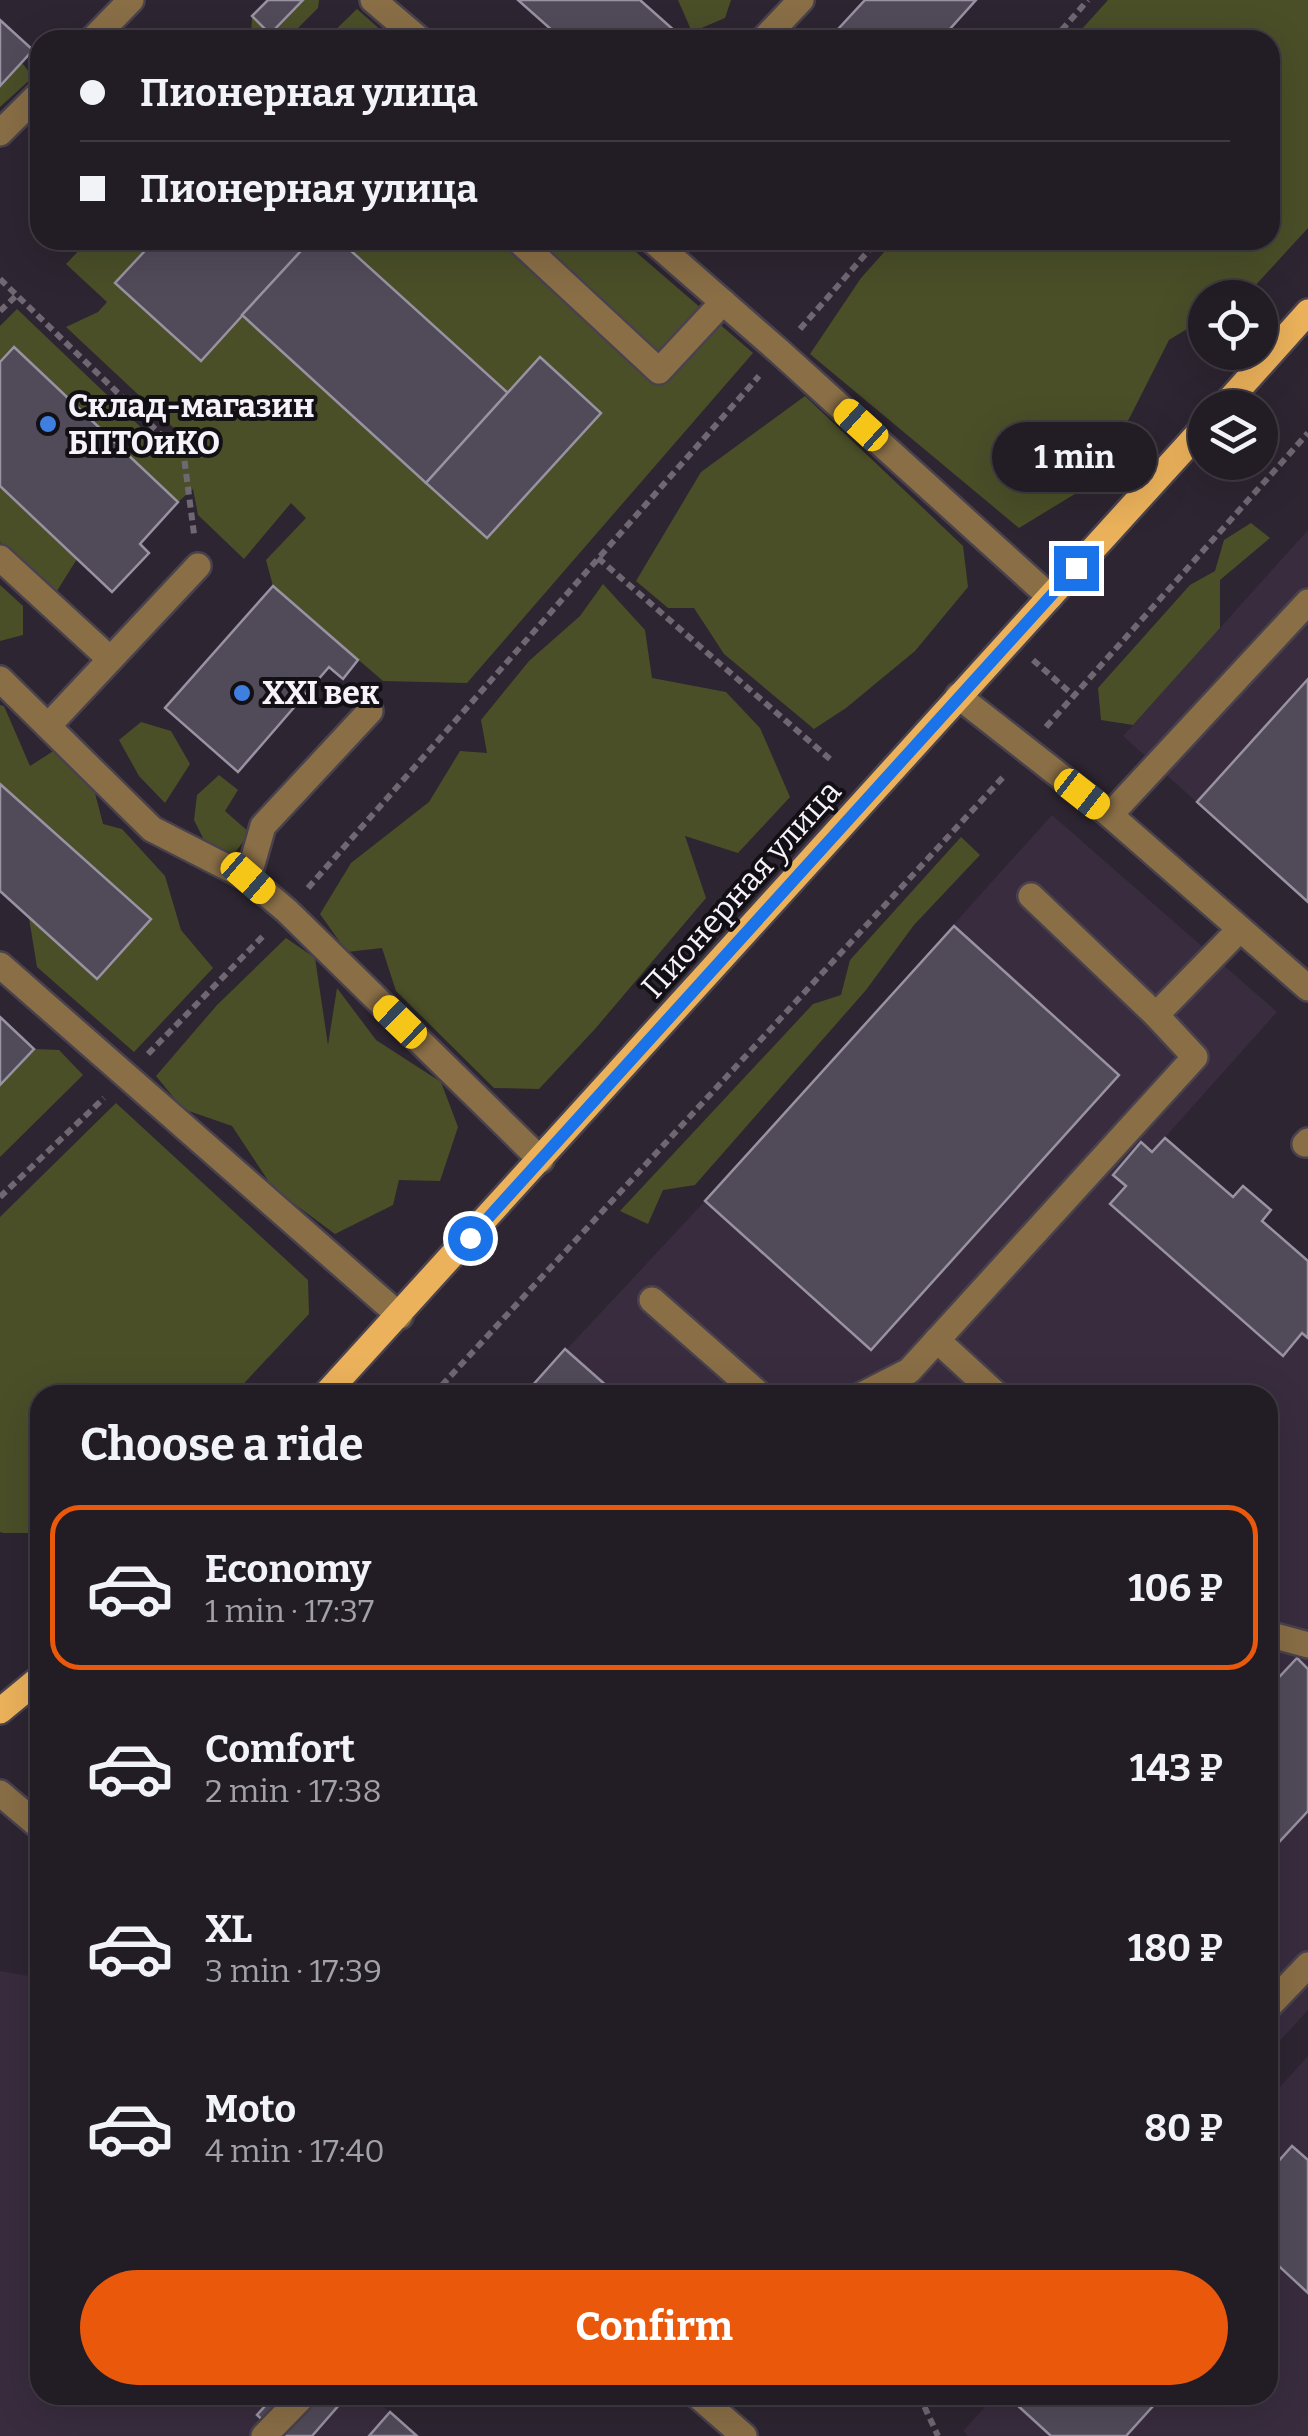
<!DOCTYPE html>
<html lang="en">
<head>
<meta charset="utf-8">
<style>
  :root { --surface:#221c25; --page:#2e2932; --text:#f1f3f6; --muted:#a2a1a7; --line:#3f3a42; --accent:#ea580c }
  body { margin:0; font-family:Bitter,serif; background:var(--page); color:var(--text); height:100vh; display:flex; flex-direction:column; font-size:38px; white-space:nowrap }
  * { box-sizing:border-box; margin:0 }
  p { font-size:32px; color:var(--muted) }
  .icon { flex:none; width:55px; height:55px; fill:none; stroke:currentColor; stroke-width:2; stroke-linecap:round; stroke-linejoin:round }
  .map { position:relative; flex:1; overflow:hidden }
  .side { position:absolute; left:30px; top:1385px; width:1248px; height:1020px; display:flex; flex-direction:column; background:var(--surface); border-radius:30px; box-shadow:0 10px 40px #0002,0 0 0 2px var(--line) }
  .side>* { flex:none }
  .top-card { position:absolute; left:30px; top:30px; width:1250px; height:220px; border-radius:30px; box-shadow:0 10px 40px #0002,0 0 0 2px var(--line); display:grid; align-content:center; height:220px; padding:0 50px; background:var(--surface) }
  .buttons { position:absolute; left:1188px; top:280px; display:grid; gap:20px }
  .buttons a { display:grid; place-items:center; width:90px; height:90px; border-radius:50%; background:var(--surface); box-shadow:0 10px 40px #0002,0 0 0 2px var(--line); font-size:50px }
  .end { position:absolute; width:45px; height:45px; margin:-22px; border:12px solid #1a73e8; background:#fff; box-shadow:0 0 0 5px #fff }
  .from { border-radius:50% }
  .bubble { position:absolute; height:70px; border-radius:35px; background:var(--surface); box-shadow:0 10px 40px #0002,0 0 0 2px var(--line); font-size:32px; font-weight:700; line-height:70px; text-align:center }
  .car { position:absolute; width:30px; height:60px; margin:-30px -15px; border-radius:12px; box-shadow:0 0 8px 2px #0007; background:linear-gradient(#f5c518 24%,#345 0 40%,#f5c518 0 76%,#345 0 86%,#f5c518 0) }
  .top-card b { display:flex; align-items:center; gap:35px; height:95px; font-size:38px }
  .top-card b+b { border-top:2px solid var(--line) }
  .top-card i { width:25px; height:25px; background:var(--text) }
  ul { padding:0; list-style:none }
  li { display:flex; align-items:center; gap:30px; height:165px; margin:0 20px 15px; padding:0 30px; border:5px solid transparent; border-radius:30px }
  li div { flex:1 }
  li b { display:block; font-size:38px }
  li em { font-style:normal; font-weight:700 }
  li.current { border-color:var(--accent) }
  li>.icon { width:90px; height:90px; stroke-width:1.5 }
  h2 { padding:0 50px; font-size:45px; line-height:120px }
  .action { display:flex; gap:20px; margin-top:auto; padding:20px 50px }
  .action a { flex:1; height:115px; border-radius:60px; background:var(--accent); color:#fff; font-size:40px; font-weight:700; line-height:115px; text-align:center }
  .map>svg:first-child { display:block }
  .built { fill:#382c3e }
  .green { fill:#4a4f28 }
  .building { fill:#514a59; stroke:#9992a3; stroke-width:2.5 }
  .lines { fill:none; stroke-linecap:round; stroke-linejoin:round }
  .minor-casing { stroke:#49424d; stroke-width:30 }
  .major-casing { stroke:#49424d; stroke-width:30 }
  .path { stroke:#6f6873; stroke-width:6; stroke-dasharray:8 5; stroke-linecap:butt }
  .minor { stroke:#896e46; stroke-width:25 }
  .major { stroke:#ecb25b; stroke-width:25 }
  .route { stroke:#1a73e8; stroke-width:12 }
  .shop-dot { fill:#3f7fe0; stroke:#131015; stroke-width:4 }
  .labels { text-anchor:middle; stroke-width:8; stroke-linejoin:round; paint-order:stroke }
  .poi-label { font-size:32px; font-weight:bold; fill:#f7f1fa; stroke:#131015; text-anchor:start }
  .street-label { font-size:32px; fill:#f7f1fa; stroke:#131015 }
</style>
</head>
<body>
<div class="map">
<svg width="1308" height="2436" viewBox="0 0 1308 2436">
  <rect width="100%" height="100%" fill="#2d2531"/>
  <g class="built">
    <path d="M1308 530V902L1123 736Z"/>
    <path d="M1052 815 1277 1012 1152 1152 1141 1143 1113 1174 1126 1186 1110 1204 1283 1356 1302 1333 1308 1338V2010L1268 2054V1395H524L705 1201Z"/>
    <path d="M0 1971 40 1978V2395H370L417 2436H0Z"/>
    <path d="M1308 2056V2436H968L963 2431 996 2395H1268V2100Z"/>
  </g>
  <g class="green">
    <path d="M303 0H319L318 8 286 40H251L252 16 270 34Z"/>
    <path d="M678 0H731L725 18 692 32Z"/>
    <path d="M1108 0H1308V228L1252 289 1238 297 1205 298V318L1169 340 1130 417 1088 486 1019 528 810 354 861 278 895 240H1270V40H1072Z"/>
    <path d="M357 9 392 40H325Z"/>
    <path d="M22 63 33 77 0 107V86Z"/>
    <path d="M89 240H622L753 353 467 683 383 681 273 586 266 560 306 518 291 503 244 559 198 515 193 489 178 502 15 347 0 362V326L17 309 172 457 176 430 66 327 98 312 107 302 66 264Z"/>
    <path d="M805 396 963 546 968 587 915 651 846 708 814 729 724 654 694 608H668L636 581 701 472Z"/>
    <path d="M0 486 77 559 55 594 0 542Z"/>
    <path d="M1251 523 1270 538 1220 580V628L1133 725 1101 720 1098 688 1190 585 1215 571 1224 540Z"/>
    <path d="M603 584 645 630 652 678 726 692 760 728 790 797 738 853 685 836 706 898 595 1029 539 1089 494 1088 396 991 382 948 347 952 320 914 351 863 429 802 460 751 487 753 481 720 529 661 580 616Z"/>
    <path d="M0 585 23 606V635L0 641Z"/>
    <path d="M0 705 4 706 30 766 55 750 95 793 103 824 122 829 165 876 181 930 213 968 134 1052 37 967 29 918 97 979 150 919 0 784Z"/>
    <path d="M141 722 171 731 190 764 165 803 139 776 119 740Z"/>
    <path d="M219 775 238 790 225 811 250 833 233 855 207 846 194 820 197 795Z"/>
    <path d="M961 837 980 855 914 925 866 990 695 1185 663 1190 648 1224 620 1211 813 1004 841 995 850 960Z"/>
    <path d="M286 938 315 958 328 1045 337 988 376 1040 441 1082 458 1127 440 1181 399 1180 393 1205 335 1234 273 1188 232 1126 183 1109 156 1076 217 1005Z"/>
    <path d="M34 1049 59 1050 83 1075 0 1157V1085Z"/>
    <path d="M116 1103 308 1280 309 1314 233 1395H40V1533H3L0 1532V1217Z"/>
  </g>
  <g class="building">
    <path d="M268 0H303L270 34 252 16Z"/>
    <path d="M518 0H640L685 40H563Z"/>
    <path d="M865 0H976L940 40H828Z"/>
    <path d="M0 20 33 50 0 86Z"/>
    <path d="M155 240H311L201 361 115 283Z"/>
    <path d="M311 240H339L508 393 426 483 242 315Z"/>
    <path d="M14 347 178 502 140 544 149 553 112 592 0 486V362Z"/>
    <path d="M540 357 601 413 487 538 426 483Z"/>
    <path d="M273 586 358 660 343 679 329 667 238 772 165 708Z"/>
    <path d="M1308 679V902L1197 802Z"/>
    <path d="M0 784 151 919 97 979 0 891Z"/>
    <path d="M954 926 1119 1075 871 1350 705 1201Z"/>
    <path d="M0 1017 34 1049 0 1085Z"/>
    <path d="M1165 1138 1233 1197 1243 1186 1271 1210 1262 1221 1308 1261V1338L1302 1333 1283 1356 1110 1204 1126 1186 1113 1175 1141 1142 1152 1152Z"/>
    <path d="M565 1349 617 1395H524Z"/>
    <path d="M1297 1658 1308 1669V1811L1268 1854V1689Z"/>
    <path d="M1292 2146 1308 2160V2293L1268 2256V2173Z"/>
    <path d="M275 2395H344L346 2397 312 2436H280L257 2415Z"/>
    <path d="M1025 2395H1163L1126 2436H1051L1016 2404Z"/>
    <path d="M390 2412 417 2436H369Z"/>
  </g>
  <g class="lines">
    <g class="minor-casing">
      <g id="minor">
        <path d="M373 0 420 40"/>
        <path d="M92 40 131 0"/>
        <path d="M763 40 801 0"/>
        <path d="M0 133 40 93"/>
        <path d="M518 240 659 371 723 302"/>
        <path d="M652 240 780 352 1050 597"/>
        <path d="M0 558 110 659"/>
        <path d="M0 679 152 829 248 878 287 911 541 1160"/>
        <path d="M958 696 1110 815 1308 988"/>
        <path d="M48 726 198 566"/>
        <path d="M1110 815 1308 602"/>
        <path d="M248 878 263 826 370 711"/>
        <path d="M0 965 400 1316"/>
        <path d="M1156 1015 1240 929"/>
        <path d="M1305 1144 1308 1141"/>
        <path d="M652 1300 760 1395"/>
        <path d="M937 1340 997 1395"/>
        <path d="M862 1395 909 1371 1195 1057 1156 1015 1031 896"/>
        <path d="M1268 1634 1308 1645"/>
        <path d="M0 1793 40 1827"/>
        <path d="M1268 2007 1308 1965"/>
        <path d="M697 2395 744 2436"/>
        <path d="M264 2436 304 2395"/>
      </g>
    </g>
    <g class="major-casing">
      <g id="major">
        <path d="M1222 408 1308 312"/>
        <path d="M325 1395 1205 426"/>
        <path d="M0 1711 40 1678"/>
      </g>
    </g>
    <g class="path">
      <path d="M1053 40 1088 0"/>
      <path d="M0 279 184 457 194 534"/>
      <path d="M0 311 17 295"/>
      <path d="M800 329 878 240"/>
      <path d="M598 558 831 760"/>
      <path d="M1033 660 1073 695"/>
      <path d="M1046 727 1308 433"/>
      <path d="M308 888 759 376"/>
      <path d="M148 1054 265 934"/>
      <path d="M0 1197 104 1098"/>
      <path d="M433 1395 1005 775"/>
      <path d="M919 2395 938 2436"/>
    </g>
    <use href="#minor" class="minor"/>
    <use href="#major" class="major"/>
  </g>
  <g class="lines">
    <path class="route" d="M470 1238 1076 568"/>
  </g>
  <g class="shop-dot">
    <circle cx="48" cy="424" r="10"/>
    <circle cx="242" cy="693" r="10"/>
  </g>
  <g class="labels">
    <g class="poi-label">
      <text x="68" y="417">Склад-магазин<tspan x="68" dy="37">БПТОиКО</tspan></text>
      <text x="262" y="704">XXI век</text>
    </g>
    <g class="street-label">
      <text transform="translate(741 889) rotate(-48)" y="11">Пионерная улица</text>
    </g>
  </g>
</svg>
<div class="buttons">
<a><svg class="icon" aria-label="locate" viewBox="0 0 24 24"><circle cx="12" cy="12" r="6"/><path d="M12 2v4M12 18v4M2 12h4M18 12h4"/></svg></a>
<a><svg class="icon" aria-label="layers" viewBox="0 0 24 24"><path d="M12 4l9 5-9 5-9-5zM3 14l9 5 9-5"/></svg></a>
</div>
<i class="end from" style="left:470px;top:1238px"></i>
<i class="end" style="left:1076px;top:568px"></i>
<div class="bubble" style="left:992px;top:422px;width:165px">1 min</div>
<i class="car" style="left:861px;top:425px;rotate:312deg"></i>
<i class="car" style="left:1082px;top:794px;rotate:128deg"></i>
<i class="car" style="left:248px;top:878px;rotate:131deg"></i>
<i class="car" style="left:400px;top:1022px;rotate:314deg"></i>
<div class="top-card">
<b><i class="from"></i>Пионерная улица</b>
<b><i></i>Пионерная улица</b>
</div>
<section class="side">
<h2>Choose a ride</h2>
<ul>
<li class="current"><svg class="icon" aria-label="car" viewBox="0 0 24 24"><path d="M5 17H2v-5l4-1 3-4h7l3 4 3 1v5h-3M9 17h6M6 11h13"/><circle cx="7" cy="17" r="2"/><circle cx="17" cy="17" r="2"/></svg><div><b>Economy</b><p>1 min · 17:37</p></div><em>106 ₽</em></li>
<li><svg class="icon" aria-label="car" viewBox="0 0 24 24"><path d="M5 17H2v-5l4-1 3-4h7l3 4 3 1v5h-3M9 17h6M6 11h13"/><circle cx="7" cy="17" r="2"/><circle cx="17" cy="17" r="2"/></svg><div><b>Comfort</b><p>2 min · 17:38</p></div><em>143 ₽</em></li>
<li><svg class="icon" aria-label="car" viewBox="0 0 24 24"><path d="M5 17H2v-5l4-1 3-4h7l3 4 3 1v5h-3M9 17h6M6 11h13"/><circle cx="7" cy="17" r="2"/><circle cx="17" cy="17" r="2"/></svg><div><b>XL</b><p>3 min · 17:39</p></div><em>180 ₽</em></li>
<li><svg class="icon" aria-label="car" viewBox="0 0 24 24"><path d="M5 17H2v-5l4-1 3-4h7l3 4 3 1v5h-3M9 17h6M6 11h13"/><circle cx="7" cy="17" r="2"/><circle cx="17" cy="17" r="2"/></svg><div><b>Moto</b><p>4 min · 17:40</p></div><em>80 ₽</em></li>
</ul>
<div class="action"><a>Confirm</a></div>
</section>
</div>
</body>
</html>
